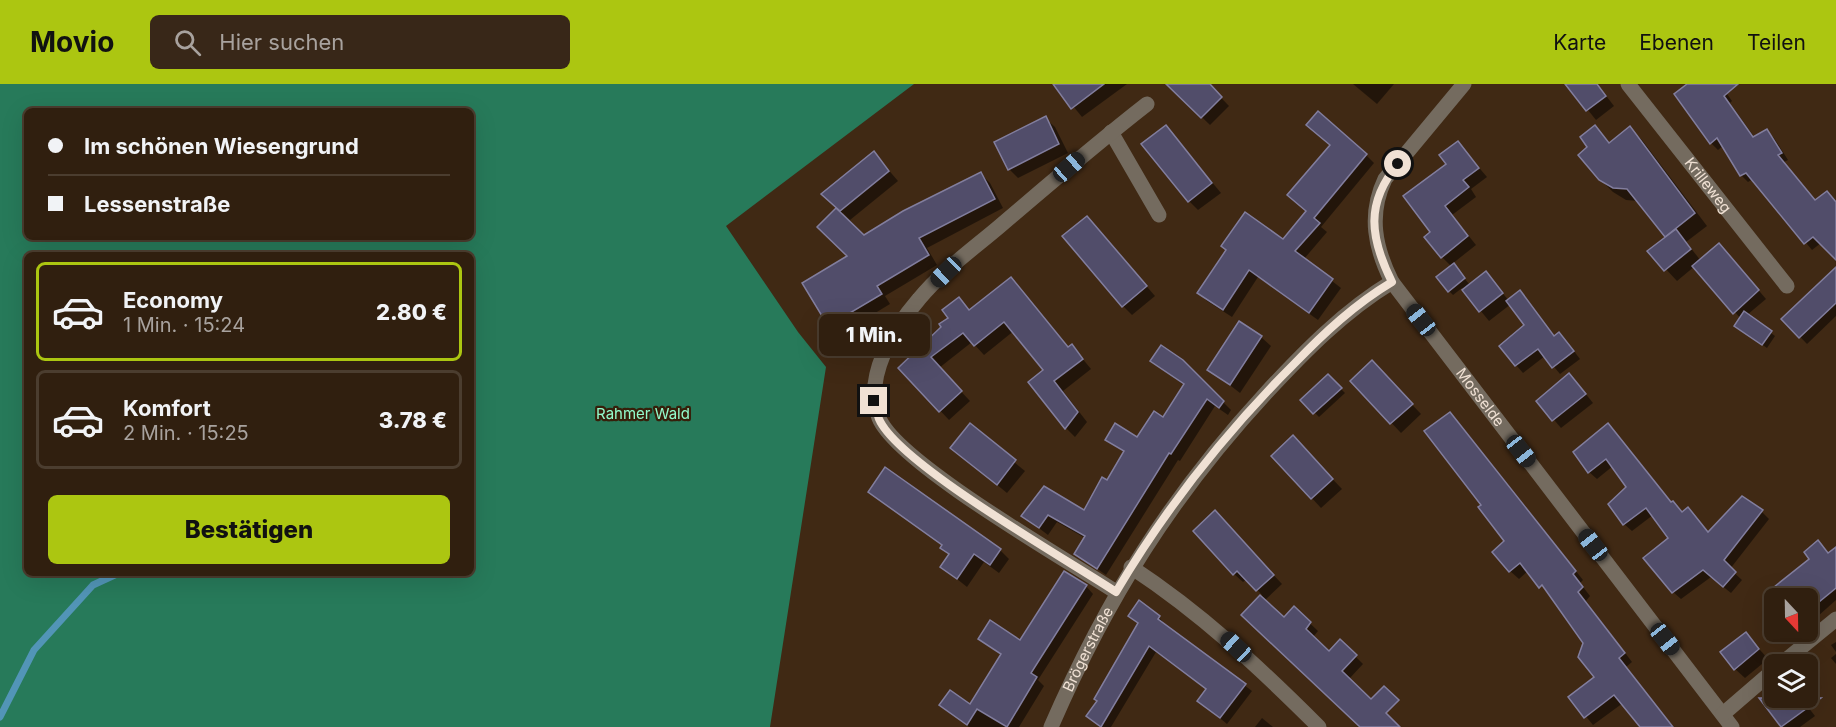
<!DOCTYPE html>
<html lang="de">
<head>
<meta charset="utf-8">
<style>
  :root { --surface:#301f0f; --page:#382718; --text:#f1f3f6; --muted:#a8a29e; --line:#4b3d2f; --accent:#acc611 }
  body { margin:0; font-family:Inter,sans-serif; background:var(--page); color:var(--text); height:100vh; display:flex; flex-direction:column; font-size:22px; white-space:nowrap }
  * { box-sizing:border-box; margin:0 }
  p { font-size:20px; color:var(--muted) }
  .icon { flex:none; width:33px; height:33px; fill:none; stroke:currentColor; stroke-width:2; stroke-linecap:round; stroke-linejoin:round }
  .map { position:relative; flex:1; overflow:hidden }
  .details { position:absolute; left:24px; top:168px; width:450px; height:324px; display:flex; flex-direction:column; background:var(--surface); border-radius:9px; box-shadow:0 6px 24px #0002,0 0 0 2px var(--line) }
  .details>* { flex:none }
  .guide { position:absolute; left:24px; top:24px; width:450px; height:132px; border-radius:9px; box-shadow:0 6px 24px #0002,0 0 0 2px var(--line); display:grid; align-content:center; height:132px; padding:0 24px; background:var(--surface) }
  .needle { width:39px; rotate:158deg }
  .tools { position:absolute; left:1764px; top:504px; display:grid; gap:12px }
  .tools a { display:grid; place-items:center; width:54px; height:54px; border-radius:9px; background:var(--surface); box-shadow:0 6px 24px #0002,0 0 0 2px var(--line); font-size:30px }
  .end { position:absolute; width:27px; height:27px; margin:-14px; border:8px solid #f0e1d4; background:#111; box-shadow:0 0 0 3px #111 }
  .from { border-radius:50% }
  .bubble { position:absolute; height:42px; border-radius:9px; background:var(--surface); box-shadow:0 6px 24px #0002,0 0 0 2px var(--line); font-size:20px; font-weight:800; line-height:42px; text-align:center }
  .car { position:absolute; width:18px; height:36px; margin:-18px -9px; border-radius:8px; box-shadow:0 0 4px 2px #0007; background:linear-gradient(#222 24%,#8ab4d8 0 40%,#222 0 76%,#8ab4d8 0 86%,#222 0) }
  .guide b { display:flex; align-items:center; gap:21px; height:57px; font-size:22px }
  .guide b+b { border-top:2px solid var(--line) }
  .guide i { width:15px; height:15px; background:var(--text) }
  ul { padding:10px 0 0; list-style:none }
  li { display:flex; align-items:center; gap:18px; height:99px; margin:0 12px 9px; padding:0 12px; border:3px solid var(--line); border-radius:9px }
  li div { flex:1 }
  li b { display:block; font-size:22px }
  li em { font-style:normal; font-weight:800 }
  li.active { border-color:var(--accent) }
  li>.icon { width:54px; height:54px; stroke-width:1.5 }
  .action { display:flex; gap:12px; margin-top:auto; padding:12px 24px }
  .action a { flex:1; height:69px; border-radius:9px; background:var(--accent); color:#111; font-size:24px; font-weight:800; line-height:69px; text-align:center }
  header { display:flex; align-items:center; gap:36px; box-sizing:border-box; height:84px; padding:0 30px; background:var(--accent); color:#111 }
  header strong { font-size:28px }
  nav { display:flex; gap:33px; margin-inline-start:auto; font-size:21px }
  .search { width:420px; height:54px; background:var(--page); display:flex; align-items:center; gap:15px; box-sizing:border-box; padding:0 21px; border-radius:9px; color:var(--muted); font-size:22px }
  .map>svg:first-child { display:block }
  .forest { fill:#277a5a; fill-rule:evenodd }
  .shadow { fill:#0007 }
  .lines { fill:none; stroke-linecap:round; stroke-linejoin:round }
  .stream { stroke:#5295b7; stroke-width:7 }
  .building { fill:#514d6a; stroke:#827e9e; stroke-width:1.5 }
  .street { stroke:#746b5f; stroke-width:15 }
  .route { stroke:#f0e1d4; stroke-width:8 }
  .labels { text-anchor:middle; stroke-width:4.5; stroke-linejoin:round; paint-order:stroke }
  .street-label { font-size:15px; fill:#f0e1d4; stroke:#361f0a }
  .park-label { font-size:15px; fill:#92fbcc; stroke:#361f0a }
</style>
</head>
<body>
<header>
<strong>Movio</strong>
<div class="search"><svg class="icon" aria-label="search" viewBox="0 0 24 24"><circle cx="10" cy="10" r="6"/><path d="M15 15l6 6"/></svg>Hier suchen</div>
<nav><a>Karte</a><a>Ebenen</a><a>Teilen</a></nav>
</header>
<div class="map">
<svg width="1836" height="643" viewBox="0 0 1836 643">
  <rect width="100%" height="100%" fill="#402914"/>
  <path class="forest" d="M0 0H914L726 142 798 248 826 283 770 643H0ZM27 27H471V153H27ZM27 171H471V489H27Z"/>
  <g class="shadow">
    <path d="M1055 0H1127L1082 33Z"/>
    <path d="M1168 0H1208L1229 22 1210 41Z"/>
    <path d="M1353 0H1394L1377 20Z"/>
    <path d="M1567 0H1597L1614 22 1596 36Z"/>
    <path d="M1690 0H1720L1732 17 1730 19 1755 54 1767 47 1774 54 1788 76 1784 78 1816 118H1836V174L1821 159 1812 166 1753 95 1748 98 1741 91 1723 62 1718 66 1711 59Z"/>
    <path d="M1045 34 1055 43 1068 69 1018 94 1009 85Z"/>
    <path d="M1166 43 1221 109 1198 126 1189 117Z"/>
    <path d="M1595 43 1611 60 1630 44 1642 56 1707 142 1686 158 1701 177 1727 169 1766 215 1747 231 1775 252 1767 264 1741 246V235L1695 182 1677 197 1649 167 1667 153 1638 117 1626 116 1613 108 1600 95 1589 63Z"/>
    <path d="M1458 59 1487 93 1471 105 1476 113 1452 131 1476 161 1452 180 1470 201 1486 189 1509 217 1520 208 1527 216 1555 253 1567 258 1580 275 1560 290 1545 272 1523 289 1516 281 1526 241 1511 220 1489 237 1462 204 1453 211 1449 207 1452 183 1442 173 1432 148 1448 80Z"/>
    <path d="M1331 62 1366 71 1374 79 1321 143 1327 148 1304 175 1341 204 1318 236 1258 193 1232 233 1207 217 1199 209 1283 157 1308 128Z"/>
    <path d="M874 69 898 97 850 136 843 129 841 131 863 153 980 89 990 99 1003 124 927 164 937 181 885 212 890 220 839 251 829 241 804 199 849 173 819 143 838 124Z"/>
    <path d="M1096 144 1155 212 1132 231 1123 222Z"/>
    <path d="M1836 185V232L1807 260 1783 235Z"/>
    <path d="M1011 195 1069 264 1072 262 1091 285 1063 307 1087 338 1075 353 1066 344 1045 286 1015 246 984 271 972 258 939 284 970 317 949 336 900 284 943 243 959 215 970 227Z"/>
    <path d="M1261 253 1271 262 1240 309 1209 285Z"/>
    <path d="M1152 277H1182L1231 326 1228 331 1215 322 1180 377 1178 376 1106 491 1076 470 1085 454 1057 438 1048 451 1023 432 1084 428 1125 369 1107 355H1137L1164 335 1185 302Z"/>
    <path d="M1381 288 1421 330 1401 349 1352 297Z"/>
    <path d="M1328 292 1345 309 1319 333 1302 316Z"/>
    <path d="M1577 299 1593 319 1561 344 1538 317Z"/>
    <path d="M1458 339 1583 496 1580 499 1590 512 1586 517 1632 578 1626 583 1673 643H1642L1623 619 1593 641 1570 613 1596 593 1585 559 1550 510 1528 487 1519 495 1510 487 1506 457 1483 421Z"/>
    <path d="M1608 341 1672 420 1683 429 1688 425 1709 449 1762 428 1769 435 1730 485 1742 496 1731 509 1711 493 1681 515 1673 508 1671 454 1653 431 1632 447 1624 440 1628 403 1613 382 1597 395 1589 388Z"/>
    <path d="M970 342 1025 387 1007 409 952 364Z"/>
    <path d="M1302 363 1342 405 1321 424 1273 372Z"/>
    <path d="M870 408 1000 466 1009 475 999 489 984 478 967 503 942 483 950 471 943 462Z"/>
    <path d="M1223 437 1282 500 1264 517 1284 535 1294 524 1318 547 1313 553 1329 569 1340 557 1363 580 1349 595 1243 531 1262 511 1247 495 1243 498 1234 490Z"/>
    <path d="M1818 458 1829 470 1836 464V516L1808 541V514H1785L1776 503 1811 476Z"/>
    <path d="M1086 502 1093 510 1038 596 1044 602 1019 643H969L941 621 970 622 1002 572 980 555 1020 558Z"/>
    <path d="M1130 532 1159 533 1165 541 1252 607 1227 640 1199 617 1208 606 1156 568 1111 643H1100L1088 632 1098 617 1139 540Z"/>
    <path d="M1746 550 1768 575 1745 594 1735 585Z"/>
    <path d="M1836 558V568L1831 561Z"/>
    <path d="M1836 570V580L1831 574Z"/>
    <path d="M1774 611V614H1801L1815 632 1800 643H1781L1764 619Z"/>
    <path d="M1262 634 1273 643H1255Z"/>
  </g>
  <g class="lines">
    <path class="stream" d="M0 633 34 566 93 501 119 489"/>
  </g>
  <g class="building">
    <path d="M1053 0H1104L1071 25Z"/>
    <path d="M1166 0H1210L1222 13 1201 34Z"/>
    <path d="M1565 0H1597L1606 12 1586 27Z"/>
    <path d="M1687 0H1738L1724 12 1753 53 1767 45 1782 69 1778 71 1815 116 1827 107 1836 118V176L1813 153 1804 160 1746 89 1740 92 1717 54 1710 60 1674 10Z"/>
    <path d="M1318 27 1367 70 1314 134 1320 139 1295 167 1333 195 1309 229 1249 186 1223 226 1197 209 1226 166 1221 162 1245 128 1283 155 1306 127 1287 111 1330 61 1306 41Z"/>
    <path d="M1046 32 1059 60 1008 86 994 58Z"/>
    <path d="M1166 41 1212 99 1188 118 1141 60Z"/>
    <path d="M1595 41 1609 59 1630 42 1695 129 1665 153 1627 105 1613 104 1599 96 1578 71 1587 63 1580 53Z"/>
    <path d="M1458 57 1479 84 1463 96 1469 103 1445 122 1468 152 1441 174 1424 153 1430 148 1403 112 1446 80 1439 71Z"/>
    <path d="M874 67 889 87 840 127 821 110Z"/>
    <path d="M981 88 995 115 919 154 929 171 877 202 882 210 828 242 802 199 847 172 817 143 836 124 864 151 903 127Z"/>
    <path d="M1087 132 1147 202 1122 223 1062 152Z"/>
    <path d="M1676 145 1691 165 1664 187 1647 167Z"/>
    <path d="M1719 159 1759 206 1733 230 1692 182Z"/>
    <path d="M1454 179 1465 194 1448 208 1436 193Z"/>
    <path d="M1836 183V219L1799 254 1781 235Z"/>
    <path d="M1486 187 1503 209 1479 228 1462 206Z"/>
    <path d="M1011 193 1068 263 1072 260 1083 275 1054 297 1078 328 1065 345 1028 298 1043 286 1004 238 974 262 963 249 931 273 962 307 939 328 898 284 941 243 939 240 948 234 942 226 959 213 969 226Z"/>
    <path d="M1520 206 1554 252 1559 248 1574 267 1552 284 1538 265 1515 282 1499 262 1524 241 1506 217Z"/>
    <path d="M1744 227 1772 247 1762 261 1734 242Z"/>
    <path d="M1239 237 1262 252 1230 301 1207 286Z"/>
    <path d="M1161 261 1183 276 1224 317 1219 324 1207 315 1171 370 1169 369 1097 485 1074 470 1085 452 1048 431 1039 444 1021 432 1044 402 1084 426 1102 393 1107 396 1124 367 1105 356 1115 339 1137 353 1154 327 1163 333 1184 300 1150 277Z"/>
    <path d="M1372 276 1413 320 1390 340 1350 297Z"/>
    <path d="M1569 289 1586 310 1552 337 1536 317Z"/>
    <path d="M1328 290 1342 304 1313 330 1300 316Z"/>
    <path d="M1450 328 1576 487 1573 490 1583 503 1578 508 1625 569 1619 574 1673 643H1640L1614 611 1584 634 1568 613 1594 593 1578 573 1583 559 1542 501 1539 504 1520 479 1509 488 1492 468 1504 457 1478 423 1481 421 1424 347Z"/>
    <path d="M970 339 1016 376 997 401 950 364Z"/>
    <path d="M1608 339 1671 418 1673 417 1682 428 1688 423 1708 448 1742 412 1763 426 1724 476 1736 488 1723 503 1703 486 1672 509 1643 474 1668 454 1646 424 1623 441 1608 420 1626 403 1606 375 1588 389 1573 368Z"/>
    <path d="M1293 351 1333 395 1311 415 1271 372Z"/>
    <path d="M885 383 1001 465 990 481 974 470 957 495 940 483 949 470 940 464 942 461 868 408Z"/>
    <path d="M1215 426 1274 491 1256 507 1237 487 1233 491 1193 447Z"/>
    <path d="M1818 456 1828 469 1836 463V504L1808 527V514H1783L1774 503 1809 475 1804 468Z"/>
    <path d="M1064 487 1087 501 1031 589 1037 593 1007 643 977 625 967 641 939 621 950 606 970 620 1001 570 978 555 990 536 1020 556Z"/>
    <path d="M1260 511 1284 533 1294 522 1311 538 1306 545 1329 567 1340 555 1357 571 1342 587 1371 615 1384 602 1399 616 1386 629 1400 643H1360L1241 531Z"/>
    <path d="M1139 516 1160 532 1158 535 1246 600 1220 634 1197 617 1206 605 1149 562 1101 643 1086 632 1097 617 1094 615 1138 539 1128 532Z"/>
    <path d="M1746 548 1759 565 1734 586 1720 568Z"/>
    <path d="M1759 614H1821L1781 643Z"/>
  </g>
  <g class="lines">
    <g class="street">
      <path id="s1" d="M1464 0 1385 95C1368 131 1375 164 1392 198L1732 643"/>
      <path id="s2" d="M1628 0 1787 202"/>
      <path d="M1111 48 1159 131"/>
      <path d="M1131 483C1201 529 1260 584 1319 643"/>
      <path d="M1116 508C1069 477 897 379 879 334 863 294 893 245 919 215 942 187 973 165 1000 142 1049 100 1097 59 1147 20"/>
      <path d="M1781 580 1836 535"/>
      <path d="M1723 630 1774 586"/>
      <path id="s3" d="M1051 643C1107 514 1171 412 1266 309 1304 268 1344 227 1392 198"/>
    </g>
  </g>
  <g class="lines">
    <path class="route" d="M874 317C876 322 877 329 879 335 898 380 1068 476 1116 508 1165 425 1226 348 1294 280 1324 249 1355 220 1392 198 1370 154 1365 119 1398 80"/>
  </g>
  <g class="labels">
    <g class="street-label">
      <text dy="5" stroke="none"><textPath href="#s2" startOffset="129">Krilleweg</textPath></text>
      <text dy="5" stroke="none"><textPath href="#s1" startOffset="376">Mosselde</textPath></text>
      <text dy="5" stroke="none"><textPath href="#s3" startOffset="86">Brögerstraße</textPath></text>
    </g>
    <g class="park-label">
      <text x="643" y="335">Rahmer Wald</text>
    </g>
  </g>
</svg>
<div class="tools">
<a><svg class="needle" viewBox="-14 -14 28 28"><path d="M0-13l5 13h-10z" fill="#e53935"/><path d="M0 13l5-13h-10z" fill="#a8a29e"/></svg></a>
<a><svg class="icon" aria-label="layers" viewBox="0 0 24 24"><path d="M12 4l9 5-9 5-9-5zM3 14l9 5 9-5"/></svg></a>
</div>
<i class="end from" style="left:1398px;top:80px"></i>
<i class="end" style="left:874px;top:317px"></i>
<div class="bubble" style="left:819px;top:230px;width:111px">1 Min.</div>
<i class="car" style="left:1069px;top:83px;rotate:49deg"></i>
<i class="car" style="left:946px;top:188px;rotate:226deg"></i>
<i class="car" style="left:1421px;top:236px;rotate:322deg"></i>
<i class="car" style="left:1521px;top:367px;rotate:142deg"></i>
<i class="car" style="left:1593px;top:461px;rotate:322deg"></i>
<i class="car" style="left:1665px;top:555px;rotate:142deg"></i>
<i class="car" style="left:1236px;top:563px;rotate:313deg"></i>
<div class="guide">
<b><i class="from"></i>Im schönen Wiesengrund</b>
<b><i></i>Lessenstraße</b>
</div>
<section class="details">
<ul>
<li class="active"><svg class="icon" aria-label="car" viewBox="0 0 24 24"><path d="M5 17H2v-5l4-1 3-4h7l3 4 3 1v5h-3M9 17h6M6 11h13"/><circle cx="7" cy="17" r="2"/><circle cx="17" cy="17" r="2"/></svg><div><b>Economy</b><p>1 Min. · 15:24</p></div><em>2.80 €</em></li>
<li><svg class="icon" aria-label="car" viewBox="0 0 24 24"><path d="M5 17H2v-5l4-1 3-4h7l3 4 3 1v5h-3M9 17h6M6 11h13"/><circle cx="7" cy="17" r="2"/><circle cx="17" cy="17" r="2"/></svg><div><b>Komfort</b><p>2 Min. · 15:25</p></div><em>3.78 €</em></li>
</ul>
<div class="action"><a>Bestätigen</a></div>
</section>
</div>
</body>
</html>
